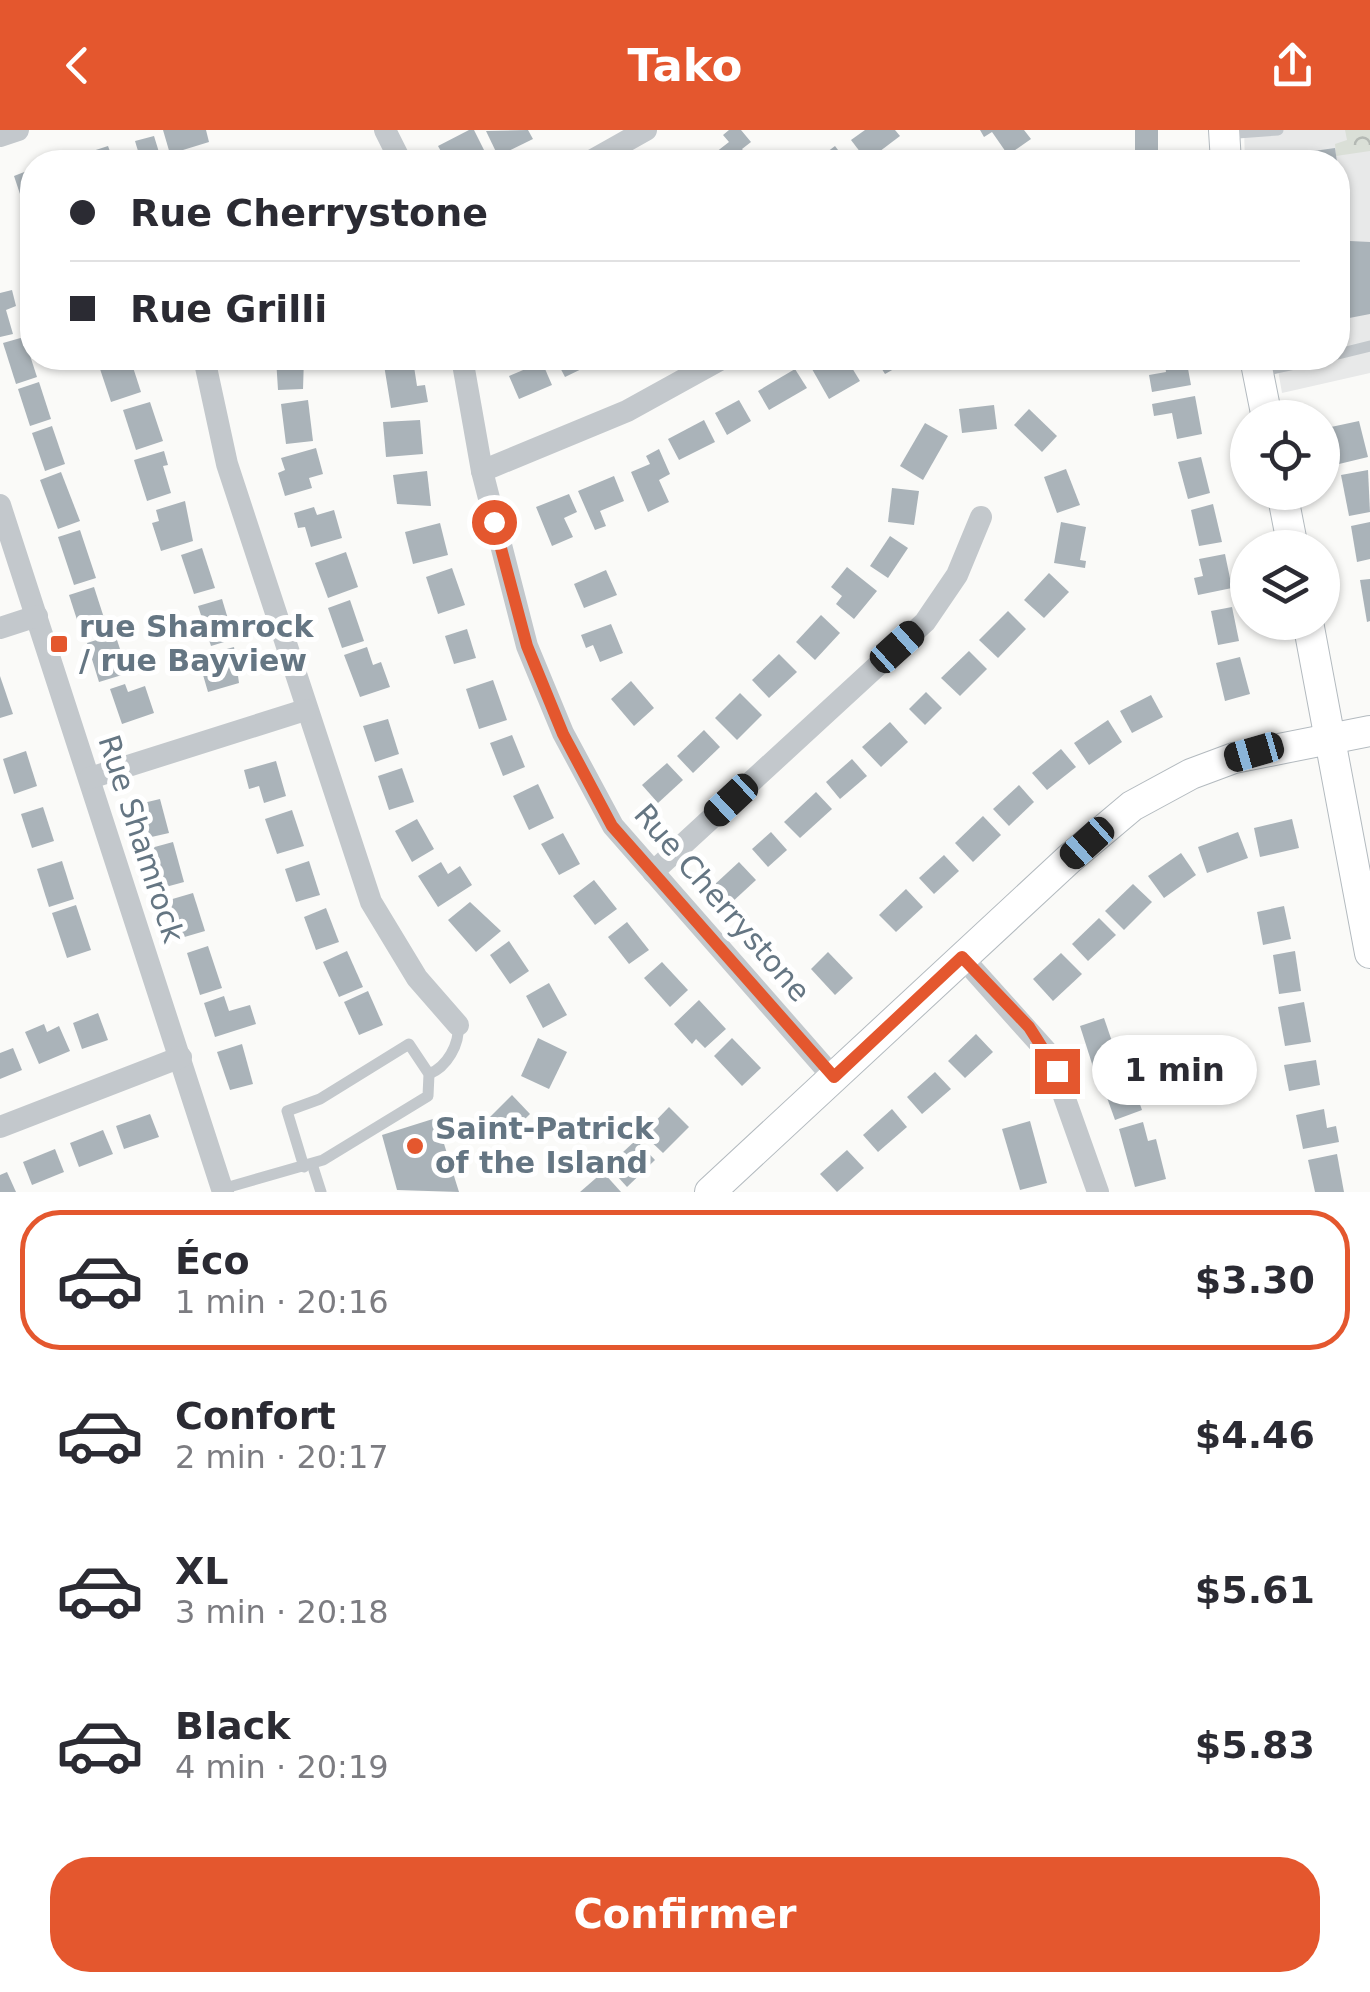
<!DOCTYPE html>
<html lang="fr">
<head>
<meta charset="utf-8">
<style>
  :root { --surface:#fff; --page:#f7f7f7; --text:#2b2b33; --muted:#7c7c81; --line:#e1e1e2; --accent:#e4572e }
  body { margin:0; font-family:"DejaVu Sans",sans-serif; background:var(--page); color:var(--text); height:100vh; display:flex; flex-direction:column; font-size:38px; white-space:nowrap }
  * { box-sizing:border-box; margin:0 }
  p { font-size:32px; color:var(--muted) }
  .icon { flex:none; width:55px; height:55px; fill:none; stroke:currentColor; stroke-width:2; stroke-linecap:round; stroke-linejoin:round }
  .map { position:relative; height:1062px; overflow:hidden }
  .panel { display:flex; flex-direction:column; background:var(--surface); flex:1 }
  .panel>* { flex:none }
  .banner { position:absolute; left:20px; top:20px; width:1330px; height:220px; border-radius:40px; box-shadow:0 2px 8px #0004; display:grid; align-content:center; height:220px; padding:0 50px; background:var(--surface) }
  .controls { position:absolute; left:1230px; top:270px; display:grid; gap:20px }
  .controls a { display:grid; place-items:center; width:110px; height:110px; border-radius:50%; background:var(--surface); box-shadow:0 2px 8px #0004; font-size:50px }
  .end { position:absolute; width:45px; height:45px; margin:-22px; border:12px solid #e4572e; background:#fff; box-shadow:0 0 0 5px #fff }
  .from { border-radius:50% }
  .bubble { position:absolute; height:70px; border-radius:35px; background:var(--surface); box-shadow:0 2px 8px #0004; font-size:32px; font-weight:700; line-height:70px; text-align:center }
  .car { position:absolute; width:30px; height:60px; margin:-30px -15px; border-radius:12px; box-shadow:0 0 8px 2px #0007; background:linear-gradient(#222 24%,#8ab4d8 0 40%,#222 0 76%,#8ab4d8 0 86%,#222 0) }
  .banner b { display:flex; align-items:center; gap:35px; height:95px; font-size:38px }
  .banner b+b { border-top:2px solid var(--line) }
  .banner i { width:25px; height:25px; background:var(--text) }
  ul { padding:18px 0 0; list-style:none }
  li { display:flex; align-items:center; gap:30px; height:140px; margin:0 20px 15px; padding:0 30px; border:5px solid transparent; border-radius:40px }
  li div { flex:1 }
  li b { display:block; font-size:38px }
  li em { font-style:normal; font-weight:700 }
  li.selected { border-color:var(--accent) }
  li>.icon { width:90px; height:90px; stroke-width:1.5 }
  .button { display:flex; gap:20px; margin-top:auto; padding:20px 50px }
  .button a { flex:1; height:115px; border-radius:40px; background:var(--accent); color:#fff; font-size:40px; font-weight:700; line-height:115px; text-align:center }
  header { display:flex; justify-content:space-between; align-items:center; height:130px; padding:0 50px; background:var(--accent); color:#fff; font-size:45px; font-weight:700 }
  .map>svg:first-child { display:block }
  .built { fill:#e8e9e9 }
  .park { fill:url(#park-crowns) }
  .building { fill:#aab3b9 }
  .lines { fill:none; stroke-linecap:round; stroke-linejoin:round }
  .secondary-casing { stroke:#b3babf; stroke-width:32 }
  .lane { stroke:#c3c8cc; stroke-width:11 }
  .street { stroke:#c3c8cc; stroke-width:22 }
  .secondary { stroke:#fff; stroke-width:30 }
  .route { stroke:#e4572e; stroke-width:12 }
  .poi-dot { fill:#e4572e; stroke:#fff; stroke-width:4 }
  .labels { text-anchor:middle; stroke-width:10; stroke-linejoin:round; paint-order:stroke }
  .poi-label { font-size:30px; font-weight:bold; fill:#657683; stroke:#fff; text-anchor:start }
  .street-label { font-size:30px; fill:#657683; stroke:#fff }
</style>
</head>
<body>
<header><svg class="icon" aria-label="back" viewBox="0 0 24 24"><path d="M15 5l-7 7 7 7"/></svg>Tako<svg class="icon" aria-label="share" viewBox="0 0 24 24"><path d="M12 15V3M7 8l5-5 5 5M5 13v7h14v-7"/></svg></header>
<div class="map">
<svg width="1370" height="1062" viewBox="0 0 1370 1062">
  <defs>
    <pattern id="park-crowns" width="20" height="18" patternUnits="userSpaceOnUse" patternTransform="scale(2.5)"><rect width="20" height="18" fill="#dadfd7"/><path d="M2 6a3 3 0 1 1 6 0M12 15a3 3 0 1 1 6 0" fill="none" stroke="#b4b9b4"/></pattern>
  </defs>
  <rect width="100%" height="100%" fill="#fafaf8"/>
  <path class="built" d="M1244 0H1370V243L1282 263 1276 228H1338V32H1245Z"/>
  <path class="park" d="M1345 0H1370V21L1336 26 1335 14 1347 10Z"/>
  <g class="building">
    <path d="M163 0H206L209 12 170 24Z"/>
    <path d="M469 0H474L485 22 463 32H447L438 16Z"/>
    <path d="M528 0 533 9 498 26 486 1Z"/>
    <path d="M729 0H741L751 12 742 19 747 25 738 32H716L711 26 729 12 723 5Z"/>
    <path d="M865 0H895L900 6 867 31 851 10Z"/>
    <path d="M980 0H1024L1031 9 1008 25 992 2 984 7Z"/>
    <path d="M1135 0H1158V32H1127L1126 22H1135Z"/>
    <path d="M154 6 162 32H121L120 26 138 21 135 11Z"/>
    <path d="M108 16 114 32H59Z"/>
    <path d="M835 16 847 32H814Z"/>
    <path d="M1335 18 1337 32H1294L1292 24Z"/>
    <path d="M32 39V67L22 70 14 46Z"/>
    <path d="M1340 47 1350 111 1370 112V184L1339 190Z"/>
    <path d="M12 160 16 176 6 180 13 204 0 207V163Z"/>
    <path d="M24 207 37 247 16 254 3 213Z"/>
    <path d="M113 228H130L141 262 111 272 98 233Z"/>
    <path d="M276 228H304L303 259 278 260Z"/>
    <path d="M555 228H596L598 231 565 247Z"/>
    <path d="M831 228H846L860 251 829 269 812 239Z"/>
    <path d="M875 228H908L910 230 885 244Z"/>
    <path d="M1164 228H1186L1191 255 1152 262 1149 245 1166 242Z"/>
    <path d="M413 230 417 256 425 255 428 272 391 278 384 235Z"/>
    <path d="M542 232 552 255 519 269 509 246Z"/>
    <path d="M795 239 807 258 769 280 758 261Z"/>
    <path d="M39 252 51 289 30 296 18 259Z"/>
    <path d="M1195 266 1202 304 1177 309 1172 283 1154 286 1152 274Z"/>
    <path d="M308 270 313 311 286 314 281 274Z"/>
    <path d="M739 270 751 291 727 305 715 283Z"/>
    <path d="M150 272 163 311 136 320 123 280Z"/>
    <path d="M994 275 997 299 962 303 959 279Z"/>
    <path d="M1029 279 1057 306 1042 322 1014 295Z"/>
    <path d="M420 290 423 324 386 327 383 292Z"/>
    <path d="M704 290 715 312 679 330 668 309Z"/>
    <path d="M1359 291 1368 327 1339 334 1331 297Z"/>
    <path d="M925 293 948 306 923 350 900 336Z"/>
    <path d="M52 296 65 334 45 341 32 303Z"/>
    <path d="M316 318 323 344 309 348 312 358 285 366 278 343 285 340 281 328Z"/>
    <path d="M659 319 670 344 659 350 669 372 648 382 631 342 650 334 646 326Z"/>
    <path d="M164 321 168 335 163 336 171 363 147 371 134 330Z"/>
    <path d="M1201 327 1210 363 1188 369 1178 332Z"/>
    <path d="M1066 339 1080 375 1057 383 1044 347Z"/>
    <path d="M1368 340 1370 382 1349 386 1341 345Z"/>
    <path d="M427 341 431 376 397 374 393 345Z"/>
    <path d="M61 342 80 391 58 399 40 350Z"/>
    <path d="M614 346 624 371 600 381 606 396 595 400 578 361Z"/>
    <path d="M892 358 919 361 914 395 888 392Z"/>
    <path d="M569 364 577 382 564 388 573 407 552 416 536 377Z"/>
    <path d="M185 371 193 411 161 421 152 393 159 391 156 380Z"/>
    <path d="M1213 374 1222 412 1199 416 1191 380Z"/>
    <path d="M314 377 317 385 334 380 342 408 311 417 305 397 298 398 294 383Z"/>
    <path d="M1061 392 1086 397 1080 430 1086 431 1085 438 1054 433Z"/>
    <path d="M1370 392V429L1357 432 1351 396Z"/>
    <path d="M440 393 448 425 413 434 405 402Z"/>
    <path d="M80 400 96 448 74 455 58 407Z"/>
    <path d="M890 406 908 418 888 448 870 436Z"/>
    <path d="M202 418 215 458 194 464 181 425Z"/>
    <path d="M346 422 358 457 328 468 315 433Z"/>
    <path d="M1225 424 1232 458 1198 465 1194 448 1203 446 1199 429Z"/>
    <path d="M847 437 877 461 854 489 836 474 842 466 831 457Z"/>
    <path d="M452 438 465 475 438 484 426 447Z"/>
    <path d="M606 440 617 465 584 478 574 454Z"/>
    <path d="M1049 443 1069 462 1044 488 1024 470Z"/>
    <path d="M1370 449V491L1367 492 1360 450Z"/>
    <path d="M94 457 105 491 80 499 69 465Z"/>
    <path d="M222 469 234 509 211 516 198 476Z"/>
    <path d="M350 470 364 511 342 518 328 478Z"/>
    <path d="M1232 477 1239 511 1218 515 1211 481Z"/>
    <path d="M1008 481 1026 499 998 528 979 510Z"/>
    <path d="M821 485 840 503 815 530 796 512Z"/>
    <path d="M611 494 623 523 600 532 593 515 586 518 581 505Z"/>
    <path d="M467 499 476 528 454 534 445 506Z"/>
    <path d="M115 504 124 531 118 533 122 545 99 552 87 513Z"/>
    <path d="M234 517 239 553 208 562 201 538 215 533 212 523Z"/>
    <path d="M367 517 373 535 381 532 390 557 360 567 344 525Z"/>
    <path d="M969 521 987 539 960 566 941 548Z"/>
    <path d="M779 524 797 542 769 568 752 550Z"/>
    <path d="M1240 527 1250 564 1225 571 1216 533Z"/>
    <path d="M0 546 13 584 0 588Z"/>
    <path d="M493 550 507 590 479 599 466 559Z"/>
    <path d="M631 551 654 578 634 596 611 569Z"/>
    <path d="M125 554 128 562 145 556 154 583 122 594 110 559Z"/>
    <path d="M926 562 942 578 925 595 909 579Z"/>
    <path d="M740 563 762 585 737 610 715 588Z"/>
    <path d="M1151 565 1163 587 1132 603 1120 581Z"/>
    <path d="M388 589 399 624 375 632 363 596Z"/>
    <path d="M1108 590 1122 612 1089 635 1074 613Z"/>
    <path d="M890 592 908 612 881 637 862 617Z"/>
    <path d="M704 600 720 617 693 643 677 626Z"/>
    <path d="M512 605 525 637 503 646 490 613Z"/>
    <path d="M1061 619 1076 637 1047 660 1032 643Z"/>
    <path d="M26 621 37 656 14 664 3 629Z"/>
    <path d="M852 629 867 646 840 669 826 652Z"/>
    <path d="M276 631 286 666 264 673 259 656 249 659 244 640Z"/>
    <path d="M667 633 683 650 658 673 642 655Z"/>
    <path d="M402 638 414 672 389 680 378 646Z"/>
    <path d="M538 654 554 688 529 700 513 666Z"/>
    <path d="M1019 655 1034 672 1009 696 993 679Z"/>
    <path d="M816 662 832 679 800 708 784 692Z"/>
    <path d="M160 669 169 703 147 708 139 674Z"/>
    <path d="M43 677 54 711 32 718 21 684Z"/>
    <path d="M292 680 304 716 277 724 265 689Z"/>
    <path d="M983 686 1001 705 973 732 955 713Z"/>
    <path d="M417 689 434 719 412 732 395 701Z"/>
    <path d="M1292 689 1299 718 1260 727 1254 698Z"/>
    <path d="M771 702 787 720 768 737 752 719Z"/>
    <path d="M1238 702 1248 728 1207 743 1198 717Z"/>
    <path d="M563 703 580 734 559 745 541 714Z"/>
    <path d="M173 712 184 752 162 758 151 718Z"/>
    <path d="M1181 723 1196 745 1164 768 1148 746Z"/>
    <path d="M944 725 959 741 934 764 919 748Z"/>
    <path d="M62 731 74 769 49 777 37 739Z"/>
    <path d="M309 731 320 765 296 772 285 739Z"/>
    <path d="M441 732 448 744 460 736 472 755 438 777 418 746Z"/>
    <path d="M739 732 756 750 730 774 713 756Z"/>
    <path d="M594 750 617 779 595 795 573 766Z"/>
    <path d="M1133 754 1152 772 1124 800 1105 781Z"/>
    <path d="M906 759 923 777 896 802 879 785Z"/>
    <path d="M193 763 205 801 181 808 169 770Z"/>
    <path d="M470 772 501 801 476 822 448 790Z"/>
    <path d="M76 775 91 820 67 828 52 783Z"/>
    <path d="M1284 776 1291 809 1263 815 1257 782Z"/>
    <path d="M326 778 339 812 316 820 304 787Z"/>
    <path d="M1099 788 1116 805 1088 831 1072 814Z"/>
    <path d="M627 792 649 820 629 834 608 807Z"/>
    <path d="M509 811 529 841 510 854 490 825Z"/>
    <path d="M208 816 222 858 200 865 187 823Z"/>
    <path d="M347 821 363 857 339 867 323 832Z"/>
    <path d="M1295 821 1301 861 1279 864 1273 825Z"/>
    <path d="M828 822 853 848 835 865 811 839Z"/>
    <path d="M1061 823 1082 844 1053 871 1033 849Z"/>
    <path d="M662 832 688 860 670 877 644 848Z"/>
    <path d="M549 853 567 885 543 898 526 866Z"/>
    <path d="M368 861 383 895 359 905 344 872Z"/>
    <path d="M224 866 229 881 250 875 256 894 215 907 204 873Z"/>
    <path d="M699 870 726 899 705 918 696 909 692 914 674 894Z"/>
    <path d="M1304 872 1311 912 1285 916 1278 877Z"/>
    <path d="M98 883 108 910 82 919 73 893Z"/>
    <path d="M1104 888 1119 932 1094 940 1080 896Z"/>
    <path d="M44 894 47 902 59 896 70 921 39 934 25 902Z"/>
    <path d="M976 904 993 922 965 948 948 931Z"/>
    <path d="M538 908 567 922 549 959 521 946Z"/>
    <path d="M732 908 761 938 742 956 714 926Z"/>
    <path d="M242 914 253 954 230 960 217 922Z"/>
    <path d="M13 918 22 940 0 949V923Z"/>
    <path d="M1316 930 1320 955 1289 961 1284 935Z"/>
    <path d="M1128 941 1142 980 1115 990 1101 951Z"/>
    <path d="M935 942 951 959 922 984 907 967Z"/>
    <path d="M512 965 530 984 502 1012 483 994Z"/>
    <path d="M669 977 689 997 663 1023 643 1004Z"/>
    <path d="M892 979 907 997 878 1022 863 1005Z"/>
    <path d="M1324 979 1327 998 1336 996 1339 1012 1303 1019 1296 985Z"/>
    <path d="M150 984 159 1007 124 1019 116 996Z"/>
    <path d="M436 988 459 1062 397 1060 382 1005Z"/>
    <path d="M1030 991 1047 1053 1020 1060 1002 999Z"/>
    <path d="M1143 992 1148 1011 1156 1009 1166 1049 1135 1057 1119 999Z"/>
    <path d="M103 1000 113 1024 79 1037 70 1013Z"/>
    <path d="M636 1010 655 1030 627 1057 608 1036Z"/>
    <path d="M55 1019 64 1042 32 1055 23 1032Z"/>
    <path d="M847 1020 864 1038 837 1062 820 1044Z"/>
    <path d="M1337 1024 1344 1062H1315L1308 1030Z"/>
    <path d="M7 1042 16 1062H0V1045Z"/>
    <path d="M603 1042 621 1062H580Z"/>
  </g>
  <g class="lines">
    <g class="secondary-casing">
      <g id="secondary">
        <path d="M1224 0 1226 32"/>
        <path d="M1255 228 1267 288"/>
        <path d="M1282 362 1293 418"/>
        <path d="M1308 492 1370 823"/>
        <path d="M710 1062 1069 729 1132 676 1191 644 1234 628 1370 601"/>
      </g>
    </g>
    <g class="lane">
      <path d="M1224 4 1278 0"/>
      <path d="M1338 224 1370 216"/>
      <path d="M1262 241 1322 228"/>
      <path d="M429 944C447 937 460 914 458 895"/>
      <path d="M312 1034 321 1062"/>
      <path d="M222 1059 323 1030 428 966 429 944 409 914 320 969 287 981 304 1037"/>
    </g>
    <g class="street">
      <path d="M385 0 401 32"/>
      <path d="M0 6 18 0"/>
      <path d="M589 32 646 0"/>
      <path d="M204 228 227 334 371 772 417 848 458 895"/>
      <path d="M462 228 482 341 527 516 563 603 613 696 833 947"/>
      <path d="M482 341 627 281 723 228"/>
      <path d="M0 375 223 1062"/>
      <path d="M0 498 37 486"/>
      <path d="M90 648 305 580"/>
      <path d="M653 742 925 492 957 445 981 387"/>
      <path d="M962 827 1049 924 1098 1062"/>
      <path d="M0 997 181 927"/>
    </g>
    <use href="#secondary" class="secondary"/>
  </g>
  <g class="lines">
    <path class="route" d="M494 392 527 516 563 604 612 696 834 947 962 827 1029 897 1057 941"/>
  </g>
  <g class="poi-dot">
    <rect x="49" y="504" width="20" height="20" rx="5"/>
    <circle cx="415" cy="1016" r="10"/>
  </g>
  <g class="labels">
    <g class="poi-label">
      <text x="79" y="507">rue Shamrock<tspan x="79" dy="34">/ rue Bayview</tspan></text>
      <text x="435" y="1009">Saint-Patrick<tspan x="435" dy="34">of the Island</tspan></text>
    </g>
    <g class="street-label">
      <text transform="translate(141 709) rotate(72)" y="10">Rue Shamrock</text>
      <text transform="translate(722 773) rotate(49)" y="10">Rue Cherrystone</text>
    </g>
  </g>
</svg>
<div class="controls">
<a><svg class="icon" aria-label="locate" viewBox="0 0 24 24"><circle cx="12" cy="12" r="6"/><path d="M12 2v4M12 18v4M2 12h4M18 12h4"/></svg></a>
<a><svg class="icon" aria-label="layers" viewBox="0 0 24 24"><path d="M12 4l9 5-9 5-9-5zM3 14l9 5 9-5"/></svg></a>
</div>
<i class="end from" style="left:494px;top:392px"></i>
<i class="end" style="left:1057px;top:941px"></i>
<div class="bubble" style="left:1092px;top:905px;width:165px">1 min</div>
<i class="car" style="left:897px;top:517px;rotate:48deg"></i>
<i class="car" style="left:1254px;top:622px;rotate:254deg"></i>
<i class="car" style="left:731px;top:670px;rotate:227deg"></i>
<i class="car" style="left:1087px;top:713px;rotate:228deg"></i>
<div class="banner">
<b><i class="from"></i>Rue Cherrystone</b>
<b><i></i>Rue Grilli</b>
</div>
</div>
<section class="panel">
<ul>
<li class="selected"><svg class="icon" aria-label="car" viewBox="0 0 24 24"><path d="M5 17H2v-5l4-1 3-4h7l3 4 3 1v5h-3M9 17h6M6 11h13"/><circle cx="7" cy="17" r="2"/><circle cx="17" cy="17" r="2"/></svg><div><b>Éco</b><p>1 min · 20:16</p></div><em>$3.30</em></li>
<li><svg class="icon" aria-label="car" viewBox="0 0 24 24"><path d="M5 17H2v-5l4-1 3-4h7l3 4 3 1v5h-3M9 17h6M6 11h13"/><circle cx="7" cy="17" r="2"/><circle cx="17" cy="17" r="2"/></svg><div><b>Confort</b><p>2 min · 20:17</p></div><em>$4.46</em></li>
<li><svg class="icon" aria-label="car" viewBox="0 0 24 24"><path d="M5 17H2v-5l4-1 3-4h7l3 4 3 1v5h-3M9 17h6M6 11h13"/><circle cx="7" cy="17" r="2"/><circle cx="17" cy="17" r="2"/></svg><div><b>XL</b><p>3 min · 20:18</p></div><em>$5.61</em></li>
<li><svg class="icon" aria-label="car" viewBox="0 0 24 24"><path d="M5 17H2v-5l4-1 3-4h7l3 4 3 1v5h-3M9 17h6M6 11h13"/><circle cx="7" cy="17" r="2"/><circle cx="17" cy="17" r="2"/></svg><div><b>Black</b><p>4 min · 20:19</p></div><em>$5.83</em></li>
</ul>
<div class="button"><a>Confirmer</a></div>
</section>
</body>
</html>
